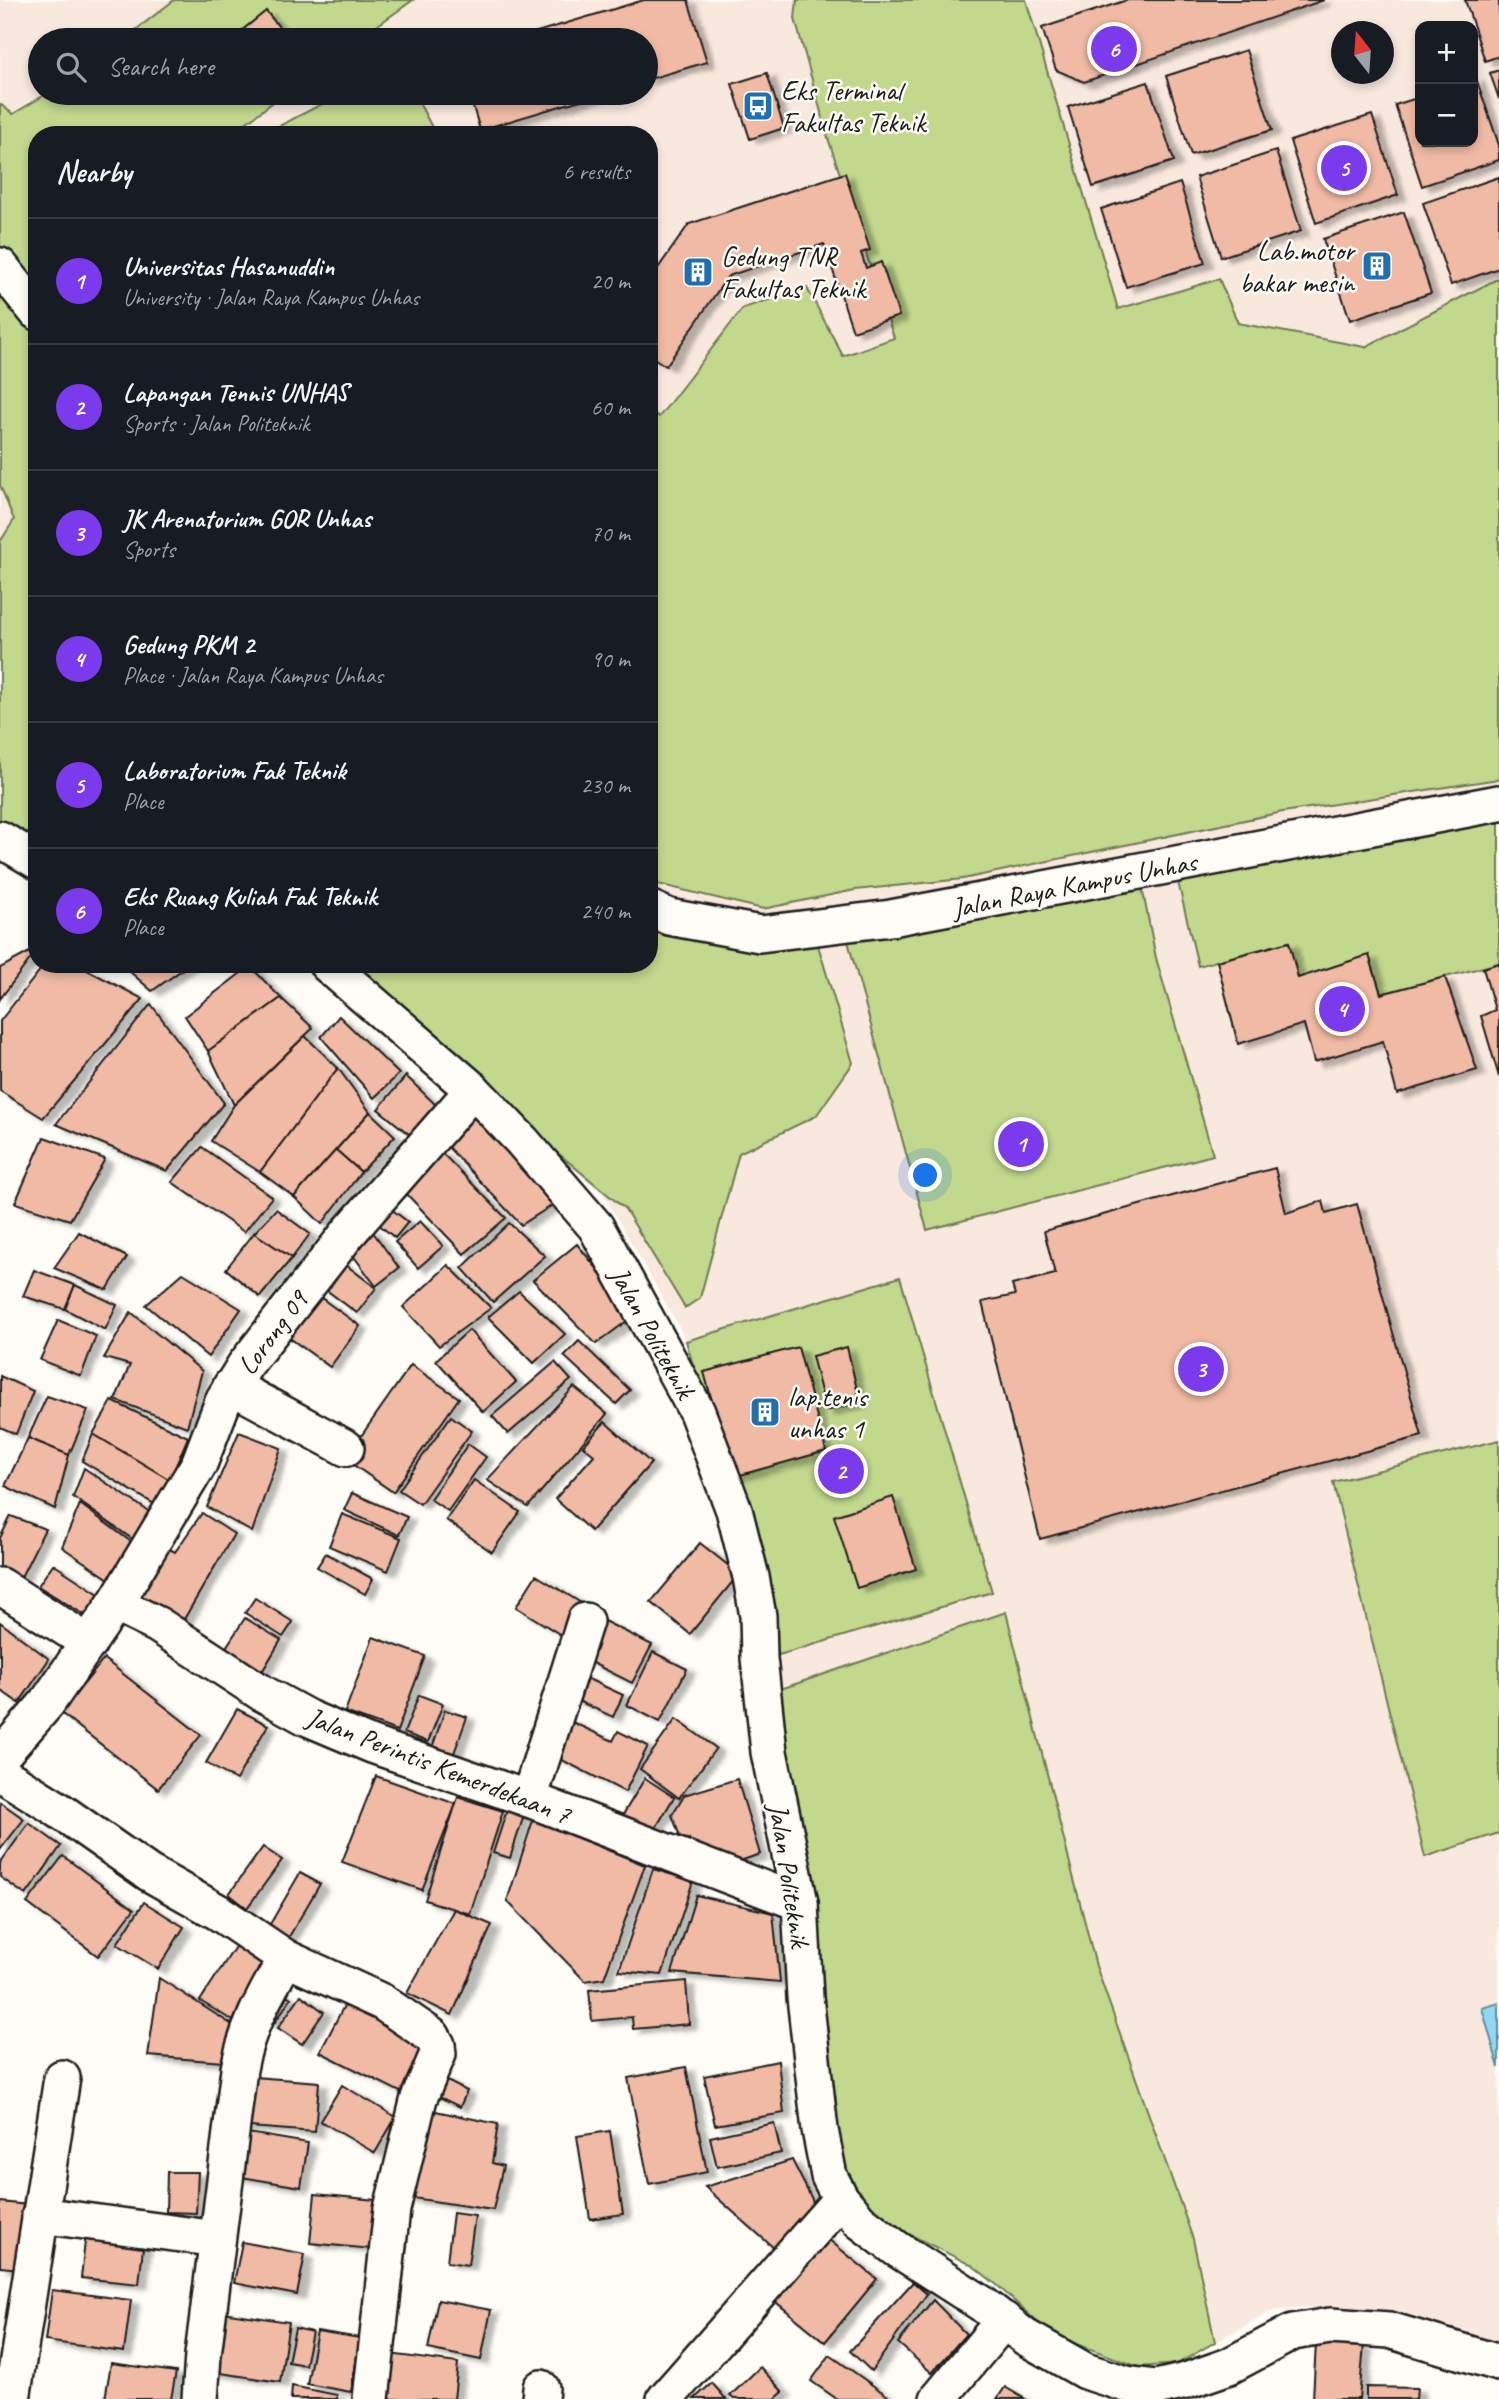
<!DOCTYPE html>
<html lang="en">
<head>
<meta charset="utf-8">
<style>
  :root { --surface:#171b24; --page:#20242c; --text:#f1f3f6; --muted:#9ea1a6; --line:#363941; --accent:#7c3aed }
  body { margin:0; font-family:Caveat,sans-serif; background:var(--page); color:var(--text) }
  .controls { position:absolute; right:21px; top:21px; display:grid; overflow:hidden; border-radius:14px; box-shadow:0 4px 10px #0003 }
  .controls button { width:63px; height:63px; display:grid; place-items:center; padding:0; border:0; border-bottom:2px solid var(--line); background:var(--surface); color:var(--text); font:35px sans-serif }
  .compass { position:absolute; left:1331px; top:21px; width:63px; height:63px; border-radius:50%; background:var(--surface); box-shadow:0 4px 10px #0003; rotate:343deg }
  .you { position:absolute; left:926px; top:1176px; width:24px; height:24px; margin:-18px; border:5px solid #fff; border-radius:50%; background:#1a73e8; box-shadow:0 0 0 10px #1a73e833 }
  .badge { display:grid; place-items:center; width:46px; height:46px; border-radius:50%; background:var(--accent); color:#fff; font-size:23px; font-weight:700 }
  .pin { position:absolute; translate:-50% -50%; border:4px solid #fff; box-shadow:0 2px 7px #0006 }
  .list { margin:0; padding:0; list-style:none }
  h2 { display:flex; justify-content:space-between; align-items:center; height:91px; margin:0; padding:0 28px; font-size:30px }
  h2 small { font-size:23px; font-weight:400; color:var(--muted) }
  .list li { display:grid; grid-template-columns:46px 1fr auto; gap:21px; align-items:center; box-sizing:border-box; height:126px; padding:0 28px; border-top:2px solid var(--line) }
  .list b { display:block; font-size:26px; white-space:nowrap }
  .list p { margin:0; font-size:23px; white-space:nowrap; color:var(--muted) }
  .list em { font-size:23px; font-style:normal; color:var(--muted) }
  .icon { flex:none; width:38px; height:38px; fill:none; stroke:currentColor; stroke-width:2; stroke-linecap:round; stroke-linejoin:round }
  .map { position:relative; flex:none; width:1499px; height:2399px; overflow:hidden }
  .search { position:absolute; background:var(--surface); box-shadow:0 4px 10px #0003; left:28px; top:28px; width:630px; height:77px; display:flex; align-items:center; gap:18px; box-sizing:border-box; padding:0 24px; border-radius:38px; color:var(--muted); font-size:26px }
  .panel { position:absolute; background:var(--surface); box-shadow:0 4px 10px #0003; left:28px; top:126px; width:630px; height:847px; border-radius:28px }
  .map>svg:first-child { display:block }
  .built { fill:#f9e8de; fill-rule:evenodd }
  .green { fill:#c1d88d; stroke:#6e7a54; stroke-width:2 }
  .water { fill:#91d9f3; stroke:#628d9d; stroke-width:2 }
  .building { fill:#f1baa5; stroke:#1c1c1c; stroke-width:2; filter:url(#shadow) }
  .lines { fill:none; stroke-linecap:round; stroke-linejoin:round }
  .minor-casing { stroke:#1c1c1c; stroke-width:40 }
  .minor { stroke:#fdfcf7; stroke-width:35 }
  .labels { text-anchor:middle; stroke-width:5; stroke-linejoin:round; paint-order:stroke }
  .poi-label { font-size:28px; fill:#1c1c1c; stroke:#fdfcf7; text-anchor:start }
  .street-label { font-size:28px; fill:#1c1c1c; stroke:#fdfcf7 }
</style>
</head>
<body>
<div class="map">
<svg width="1499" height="2399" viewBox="0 0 1499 2399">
  <defs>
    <filter id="shadow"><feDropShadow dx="8" dy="4.5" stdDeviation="2" flood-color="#0004"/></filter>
  </defs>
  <rect width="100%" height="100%" fill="#fdfcf7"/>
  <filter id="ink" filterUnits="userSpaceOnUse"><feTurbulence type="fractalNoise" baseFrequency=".0143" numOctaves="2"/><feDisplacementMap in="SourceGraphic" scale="14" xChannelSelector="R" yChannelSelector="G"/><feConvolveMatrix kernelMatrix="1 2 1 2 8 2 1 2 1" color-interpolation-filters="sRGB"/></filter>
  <g filter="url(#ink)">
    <path class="built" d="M0,0h1499v2349l-157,-38 -36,-4 -35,4 -94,53 -38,3 -103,-44 -39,-38 -24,-19 -98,-49 -65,-283 -10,-120 -25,-123 2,-53 -96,-308 -77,-135 -120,-102 165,-129v-829h-612l-37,696zM1420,26h53v116h-53zM1342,32h42v42h-42zM40,40h606v53h-606z"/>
    <g class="green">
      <path d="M174,0h239l-56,40h-234z"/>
      <path d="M797,0h229l92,309 101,-30 19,44 127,24 134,-69v501l-216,33 -320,67 -108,11 -92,19 -114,-27v-472l10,7 84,-109 64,-20 36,68 51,-18 -65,-197 -34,-122z"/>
      <path d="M48,93h237l-55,42h-193v708l-37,-16v-285l14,-22 -14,-35v-381l13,10z"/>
      <path d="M343,93h71l22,42h-174z"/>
      <path d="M1499,817v146l-118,31 -12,-39 -71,23 -10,-36 -90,24 -20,-84 184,-41z"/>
      <path d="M1141,882l15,76 57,197 -286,75 -81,-296z"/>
      <path d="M649,915l166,20 38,128 -37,53 -77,37 -39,145 -15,10 -60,-99 -144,-120 -136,-125h304z"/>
      <path d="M900,1277l92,315 -213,63 -93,-314z"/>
      <path d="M1499,1440v393l-74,24 -92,-375z"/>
      <path d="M1006,1612l90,354 97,273 22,103 -38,22 -38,3 -89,-33 -53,-49 -24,-19 -98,-49 -22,-24 -12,-28 -31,-231 -10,-120 -25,-123z"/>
    </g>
    <path class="water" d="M1499,2003v65l-17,-60z"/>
    <g class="building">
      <path d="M644,0h44l19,62 -61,18v-40h-136z"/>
      <path d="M1127,0h197l-240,82 -28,-12 -14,-42z"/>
      <path d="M1465,0h34v56l-14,5z"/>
      <path d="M266,11l18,22 -9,7h-37l-3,-4z"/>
      <path d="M1246,50l26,80 -81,25 -25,-79z"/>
      <path d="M1499,70v29l-9,-26z"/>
      <path d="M767,73l17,55 -34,11 -18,-55z"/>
      <path d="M1476,78l23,67v15l-77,26 -27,-81 25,-8v45h53v-63z"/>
      <path d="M1148,82l26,79 -81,26 -25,-80z"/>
      <path d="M469,93h135l-124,37z"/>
      <path d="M1372,115l26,80 -82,28 -26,-82z"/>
      <path d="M1276,151l25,80 -80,26 -25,-80z"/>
      <path d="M845,173l25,77 -9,3 5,15 15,-6 18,54 -46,15 -29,-87 -96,32 -62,90 -17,-11v-74l40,-57z"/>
      <path d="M1499,177v91l-48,17 -28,-82z"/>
      <path d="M1180,183l25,80 -79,24 -25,-78z"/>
      <path d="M1404,212l27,81 -81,27 -27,-81z"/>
      <path d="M1289,942l9,36 71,-23 12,39 64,-17 32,93 -80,24 -14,-53 -69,21 -10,-38 -66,20 -21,-83z"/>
      <path d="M37,948v2l-37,49v-31z"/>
      <path d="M1499,963v114l-18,-61 14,-6 -12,-42z"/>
      <path d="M45,964h31l67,35 -100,119 -43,-27v-70z"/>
      <path d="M121,964h69l-38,27z"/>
      <path d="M250,966l31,32 -73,53 -23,-35z"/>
      <path d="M281,998l32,30 -79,77 -26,-54z"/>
      <path d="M151,1004l73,99 -57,68 -111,-47z"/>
      <path d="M339,1016l60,58 -25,24 -53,-61z"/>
      <path d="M305,1036l33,32 -78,104 -49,-31 23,-36z"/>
      <path d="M338,1068l32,44 -76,85 -34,-25z"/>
      <path d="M406,1076l33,32 -24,31 -37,-30z"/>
      <path d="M370,1112l25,24 -34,36 -25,-22z"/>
      <path d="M474,1112l85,89 -38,24 -75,-80z"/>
      <path d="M44,1137l61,22 -35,61 -55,-17z"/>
      <path d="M202,1147l70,50 -28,35 -72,-50z"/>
      <path d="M336,1150l25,22 -39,52 -28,-27z"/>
      <path d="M439,1150l67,68 -42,36 -64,-67z"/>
      <path d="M1275,1168l11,45 37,-12 3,12 31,-9 65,232 -382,103 -58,-237 33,-7 -3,-10 43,-11 -11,-43z"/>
      <path d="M390,1208l18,14 -13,16 -18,-15z"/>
      <path d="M276,1209l34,25 -18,24 -38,-25z"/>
      <path d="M420,1221l23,25 -25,22 -23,-26z"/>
      <path d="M509,1223l36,33 -52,46 -31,-34z"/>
      <path d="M370,1228l29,40 -23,18 -30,-40z"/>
      <path d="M79,1232l48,25 -20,33 -53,-22z"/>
      <path d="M254,1233l38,25 -32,39 -34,-28z"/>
      <path d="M577,1244l58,71 -39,29 -63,-64z"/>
      <path d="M337,1258l39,30 -19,25 -40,-30z"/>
      <path d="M448,1265l43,43 -52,38 -36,-39z"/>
      <path d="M34,1270l41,15 -10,24 -42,-13z"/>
      <path d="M183,1273l58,36 -33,48 -62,-52z"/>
      <path d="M75,1285l42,20 -12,25 -40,-21z"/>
      <path d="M310,1290l50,36 -30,41 -50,-36z"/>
      <path d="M519,1291l46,43 -31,29 -46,-46z"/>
      <path d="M131,1312l71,59 -15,56 -72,-27 15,-35 -26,-7z"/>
      <path d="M58,1320l38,16 -15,40 -41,-16z"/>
      <path d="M469,1330l47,52 -33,30 -47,-52z"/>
      <path d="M579,1341l51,49 -14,14 -52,-48z"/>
      <path d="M798,1347l28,104 -93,26 -29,-105z"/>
      <path d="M847,1347l13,55 -34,9 -14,-55z"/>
      <path d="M555,1362l16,18 -63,54 -16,-18z"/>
      <path d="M411,1365l48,33 -66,94 -48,-33z"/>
      <path d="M0,1376l33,15 -17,43 -16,-7z"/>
      <path d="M574,1387l33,27 -79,93 -41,-27z"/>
      <path d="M47,1396l41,14 -19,45 -41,-17z"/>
      <path d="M112,1401l76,36 -18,43 -77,-46z"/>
      <path d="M451,1416l21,15 -52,73 -21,-14z"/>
      <path d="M605,1422l46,41 -60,68 -36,-32 39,-44 -11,-9z"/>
      <path d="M239,1432l42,16 -29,84 -45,-25z"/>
      <path d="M93,1434l77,46 -14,25 -74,-44z"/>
      <path d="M28,1438l41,17 -14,54 -50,-23z"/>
      <path d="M468,1444l18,13 -38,54 -18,-12z"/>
      <path d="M84,1468l67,45 -16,28 -62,-44z"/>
      <path d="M474,1480l46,32 -28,40 -46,-32z"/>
      <path d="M352,1493l55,24 -8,18 -55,-25z"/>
      <path d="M893,1497l23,72 -59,19 -23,-72z"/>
      <path d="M80,1504l54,40 -22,37 -50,-34z"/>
      <path d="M202,1513l32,21 -57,97 -50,-33 33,-54 15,8z"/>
      <path d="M342,1514l59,24 -13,33 -59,-25z"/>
      <path d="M11,1516l34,13 -31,62 -14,-11v-42z"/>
      <path d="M700,1543l39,31 -49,60 -39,-32z"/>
      <path d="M326,1553l47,26 -8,15 -48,-27z"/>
      <path d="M53,1564l52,34 -12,22 -55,-34z"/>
      <path d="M536,1575l50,31 -20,32 -50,-31z"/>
      <path d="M255,1598l38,24 -10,15 -38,-24z"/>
      <path d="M245,1618l36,22 -21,35 -37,-23z"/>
      <path d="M600,1619l52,26 -20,38 -52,-26z"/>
      <path d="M0,1622l49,37 -30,44 -19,-13z"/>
      <path d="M373,1637l52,19 -28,75 -52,-19z"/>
      <path d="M653,1652l34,17 -27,53 -33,-17z"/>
      <path d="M104,1659l97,76 -43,54 -97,-76z"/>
      <path d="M575,1673l48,22 -10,22 -48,-22z"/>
      <path d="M419,1695l24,9 -15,38 -24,-9z"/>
      <path d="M237,1709l31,16 -32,55 -30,-17z"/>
      <path d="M445,1710l22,7 -14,39 -21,-8z"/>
      <path d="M561,1717l52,24 5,-10 30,15 -23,46 -75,-38z"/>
      <path d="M676,1719l40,29 -37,50 -39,-29z"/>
      <path d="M376,1776l80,28 -34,86 -80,-28z"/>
      <path d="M645,1778l29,19 -26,44 -30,-18z"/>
      <path d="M737,1779l23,75 -40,14 -25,-9 -6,-20 -7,3 -10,-27 12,-20z"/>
      <path d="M458,1797l45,14 -33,103 -45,-14z"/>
      <path d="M510,1801l17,5 -17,52 -17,-5z"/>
      <path d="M0,1802l24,17 -24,31z"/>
      <path d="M533,1820l112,45 -41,113 -19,3 -78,-80z"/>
      <path d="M29,1823l32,23 -35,49 -26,-18v-14z"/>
      <path d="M263,1847l19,13 -35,48 -18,-14z"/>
      <path d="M63,1856l71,53 -36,47 -71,-53z"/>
      <path d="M653,1869l40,12 -31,94 -43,-4z"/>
      <path d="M300,1873l20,11 -37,63 -20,-11z"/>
      <path d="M696,1895l77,18 7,69 -108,-9z"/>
      <path d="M144,1902l40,25 -26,42 -41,-25z"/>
      <path d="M454,1909l38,16 -40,90 -45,-22z"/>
      <path d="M240,1939l34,21 -39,62 -35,-21z"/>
      <path d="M159,1978l75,48 -11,36 -75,-6z"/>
      <path d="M686,1981l3,43 -56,5 -1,-12 -40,4 -3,-31z"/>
      <path d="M277,1989l14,9 -18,27 -15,-10z"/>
      <path d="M301,1995l23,17 -22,32 -24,-16z"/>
      <path d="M348,1998l82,42 -28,53 -82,-41z"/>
      <path d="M778,2061l6,52 -69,12 -11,-49z"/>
      <path d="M686,2067l21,105 -58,12 -21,-106z"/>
      <path d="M241,2076l78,6 -4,50 -78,-6z"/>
      <path d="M439,2077l28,14 -7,16 -29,-14z"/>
      <path d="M342,2085l54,32 -21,36 -55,-32z"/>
      <path d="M421,2108l77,16 -6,39 11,3 -10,44 -87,-13z"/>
      <path d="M774,2123l7,30 -64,14 -7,-30z"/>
      <path d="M236,2131l72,12 -7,44 -72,-12z"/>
      <path d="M610,2131l13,83 -33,5 -13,-83z"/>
      <path d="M792,2160l27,53 -43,37 -71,-63z"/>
      <path d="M167,2172h31l-2,41 -30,-1z"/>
      <path d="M315,2194l61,6 -5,49 -61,-6z"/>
      <path d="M0,2202l28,3 -7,64 -21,-2z"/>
      <path d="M453,2213l22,3 -7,49 -21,-3z"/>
      <path d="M86,2232l58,6 -5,46 -58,-6z"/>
      <path d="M823,2235l54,44 -52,63 -54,-44z"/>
      <path d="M242,2242l63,12 -8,41 -63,-12z"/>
      <path d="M913,2282l14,12 -56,77 -21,-20z"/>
      <path d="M52,2290l79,10 -7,52 -79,-11z"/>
      <path d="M438,2300l53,10 -10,50 -53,-11z"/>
      <path d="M933,2300l33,34 -34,39 -34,-30z"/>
      <path d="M216,2311l73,11 -9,60 -73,-11z"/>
      <path d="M295,2328l17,4 -7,33 -17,-3z"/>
      <path d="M317,2331l43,7 -9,54 -44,-8z"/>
      <path d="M1316,2343l48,2 -5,54h-46z"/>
      <path d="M389,2354l69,9 -4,36h-67z"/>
      <path d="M830,2355l62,44h-55l-26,-18z"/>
      <path d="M111,2363l65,9 -5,27h-66z"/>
      <path d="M760,2367l23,25 -8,7h-41l-4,-3z"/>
      <path d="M712,2383l14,16h-32z"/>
      <path d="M292,2386l45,9v4h-46z"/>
      <path d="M1005,2387l20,12h-28z"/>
      <path d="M1366,2387l51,1 -1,11h-50z"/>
    </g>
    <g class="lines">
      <g class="minor-casing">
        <g id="minor">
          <path d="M0,266l37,46"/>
          <path d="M0,839l37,22"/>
          <path d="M649,908l20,9 91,17 131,-16 608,-115"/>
          <path d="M327,964l146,126 49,51 74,86 101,185 37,98 17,67 7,39 1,42 10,94 31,151 5,94 15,133 9,46 12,23 19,22 37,28 84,54 44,34 60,34 41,13 30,4 30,-7 43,-15 64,-34 37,-6 59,4 110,33"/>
          <path d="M231,1386l115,62"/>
          <path d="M0,1586l89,57"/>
          <path d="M115,1604l43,21 104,68 46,25 64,27 157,54 271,104"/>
          <path d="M0,1757l47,-54 68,-99 84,-140 25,-65 21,-34 104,-133 124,-142"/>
          <path d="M0,1773l56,35 93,65 69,39 68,46 96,44 50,34 5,9 1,9 -19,44 -27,111 -21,190"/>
          <path d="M529,1799l56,-178"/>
          <path d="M40,2215l177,24"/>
          <path d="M12,2399l50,-321"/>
          <path d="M200,2399l3,-44 36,-286c8,-43 26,-73 47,-111"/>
          <path d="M540,2399l1,-11"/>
          <path d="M665,2399l176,-200"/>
          <path d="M938,2399l66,-79"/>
        </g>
      </g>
      <use href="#minor" class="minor"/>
    </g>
  </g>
  <defs>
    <g id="bus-square" transform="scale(1.575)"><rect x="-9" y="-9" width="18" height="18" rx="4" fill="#1f6fb2" stroke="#fdfcf7"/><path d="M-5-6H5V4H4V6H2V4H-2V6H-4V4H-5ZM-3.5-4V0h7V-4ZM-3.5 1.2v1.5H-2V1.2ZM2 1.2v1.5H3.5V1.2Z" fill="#fff"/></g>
    <g id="building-square" transform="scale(1.575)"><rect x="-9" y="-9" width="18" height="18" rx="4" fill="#1f6fb2" stroke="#fdfcf7"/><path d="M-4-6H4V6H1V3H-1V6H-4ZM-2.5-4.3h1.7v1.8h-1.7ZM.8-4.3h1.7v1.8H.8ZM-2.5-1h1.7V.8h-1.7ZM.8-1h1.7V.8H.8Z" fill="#fff"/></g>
  </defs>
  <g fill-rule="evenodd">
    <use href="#bus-square" x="758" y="106"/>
    <use href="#building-square" x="1377" y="266"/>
    <use href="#building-square" x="698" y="272"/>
    <use href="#building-square" x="765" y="1412"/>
  </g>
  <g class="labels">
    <g class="poi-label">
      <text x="781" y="100">Eks Terminal<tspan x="781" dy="32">Fakultas Teknik</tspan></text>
      <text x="1354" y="260" text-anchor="end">Lab.motor<tspan x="1354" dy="32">bakar mesin</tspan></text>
      <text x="721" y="266">Gedung TNR<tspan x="721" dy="32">Fakultas Teknik</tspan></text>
      <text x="788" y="1406">lap.tenis<tspan x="788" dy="32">unhas 1</tspan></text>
    </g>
    <g class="street-label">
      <text transform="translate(1074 884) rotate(-11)" y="10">Jalan Raya Kampus Unhas</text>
      <text transform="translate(272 1332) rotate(-53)" y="10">Lorong 09</text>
      <text transform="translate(653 1332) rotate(61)" y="10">Jalan Politeknik</text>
      <text transform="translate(439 1765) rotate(21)" y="10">Jalan Perintis Kemerdekaan 7</text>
      <text transform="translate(790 1875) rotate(81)" y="10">Jalan Politeknik</text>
    </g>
  </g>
</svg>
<div class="controls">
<button>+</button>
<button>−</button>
</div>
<svg class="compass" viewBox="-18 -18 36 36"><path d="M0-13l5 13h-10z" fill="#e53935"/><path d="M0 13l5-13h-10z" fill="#9ea1a6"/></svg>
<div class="you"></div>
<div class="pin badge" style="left:1021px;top:1144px">1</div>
<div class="pin badge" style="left:841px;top:1471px">2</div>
<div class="pin badge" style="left:1201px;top:1369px">3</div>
<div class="pin badge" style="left:1342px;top:1009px">4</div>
<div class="pin badge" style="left:1344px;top:168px">5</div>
<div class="pin badge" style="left:1114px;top:49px">6</div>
<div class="search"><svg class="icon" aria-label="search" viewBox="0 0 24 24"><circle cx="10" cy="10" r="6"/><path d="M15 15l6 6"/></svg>Search here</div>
<section class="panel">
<h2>Nearby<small>6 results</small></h2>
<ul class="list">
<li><span class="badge">1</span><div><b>Universitas Hasanuddin</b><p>University · Jalan Raya Kampus Unhas</p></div><em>20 m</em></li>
<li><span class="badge">2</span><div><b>Lapangan Tennis UNHAS</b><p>Sports · Jalan Politeknik</p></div><em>60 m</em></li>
<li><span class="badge">3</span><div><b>JK Arenatorium GOR Unhas</b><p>Sports</p></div><em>70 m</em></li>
<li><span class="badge">4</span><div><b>Gedung PKM 2</b><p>Place · Jalan Raya Kampus Unhas</p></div><em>90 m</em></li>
<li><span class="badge">5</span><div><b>Laboratorium Fak Teknik</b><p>Place</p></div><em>230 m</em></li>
<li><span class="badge">6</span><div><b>Eks Ruang Kuliah Fak Teknik</b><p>Place</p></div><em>240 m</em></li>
</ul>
</section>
</div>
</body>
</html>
